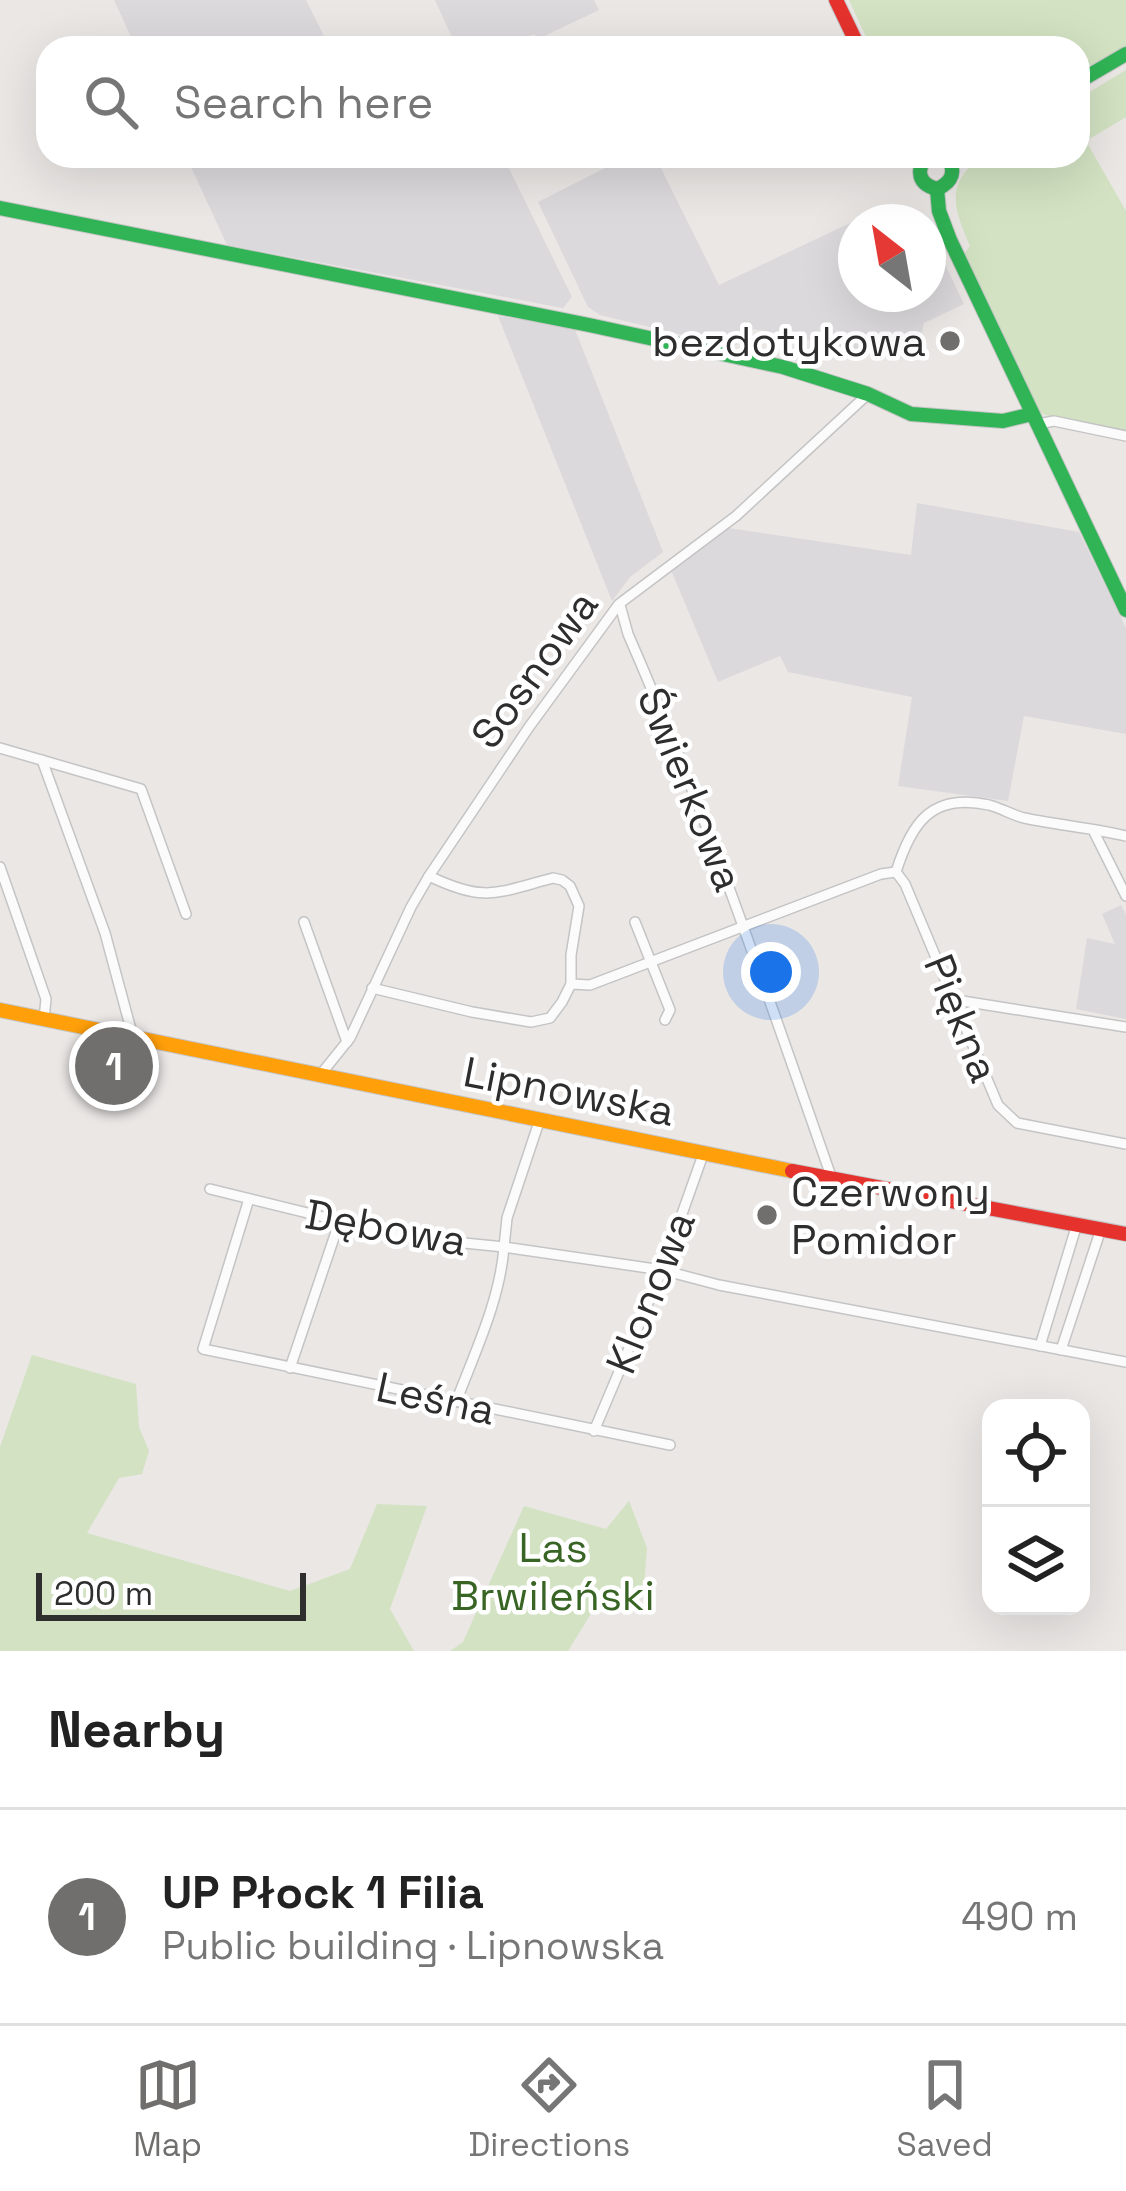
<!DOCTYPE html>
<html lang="en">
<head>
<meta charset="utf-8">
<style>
  :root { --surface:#fff; --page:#f2f2f2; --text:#222; --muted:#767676; --line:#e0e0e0; --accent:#706f6e }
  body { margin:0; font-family:"Space Grotesk",sans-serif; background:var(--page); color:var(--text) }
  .controls { position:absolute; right:36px; bottom:36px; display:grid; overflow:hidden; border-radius:24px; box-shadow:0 12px 48px #0002 }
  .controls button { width:108px; height:108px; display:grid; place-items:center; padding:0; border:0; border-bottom:3px solid var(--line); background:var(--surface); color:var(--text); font:60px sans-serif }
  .compass { position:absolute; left:838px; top:204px; width:108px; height:108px; border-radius:50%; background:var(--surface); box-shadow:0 12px 48px #0002; rotate:329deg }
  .scale { position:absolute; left:36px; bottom:30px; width:270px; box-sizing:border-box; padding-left:12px; border:6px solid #2e2e2e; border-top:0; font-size:33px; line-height:42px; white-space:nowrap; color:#2e2e2e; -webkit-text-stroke:9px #fff; paint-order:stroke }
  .you { position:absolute; left:771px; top:972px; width:42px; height:42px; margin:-30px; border:9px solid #fff; border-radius:50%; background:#1a73e8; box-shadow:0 0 0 18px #1a73e833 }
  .badge { display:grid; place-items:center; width:78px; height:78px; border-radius:50%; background:var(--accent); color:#fff; font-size:39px; font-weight:700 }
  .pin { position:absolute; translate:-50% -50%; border:6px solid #fff; box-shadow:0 3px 12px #0006 }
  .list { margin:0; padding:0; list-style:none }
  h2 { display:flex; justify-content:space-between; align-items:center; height:156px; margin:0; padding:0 48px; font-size:51px }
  h2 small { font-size:39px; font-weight:400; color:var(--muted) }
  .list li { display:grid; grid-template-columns:78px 1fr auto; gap:36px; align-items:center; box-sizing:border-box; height:216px; padding:0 48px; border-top:3px solid var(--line) }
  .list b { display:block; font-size:45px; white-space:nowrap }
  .list p { margin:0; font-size:39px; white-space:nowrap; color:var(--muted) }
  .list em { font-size:39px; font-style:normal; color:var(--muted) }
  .icon { flex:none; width:66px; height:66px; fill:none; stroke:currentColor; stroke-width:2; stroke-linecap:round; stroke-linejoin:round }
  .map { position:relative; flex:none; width:1126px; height:1651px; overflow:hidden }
  .search { position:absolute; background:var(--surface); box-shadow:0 12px 48px #0002; left:36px; right:36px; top:36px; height:132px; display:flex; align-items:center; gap:30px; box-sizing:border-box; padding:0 42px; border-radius:36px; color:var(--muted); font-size:45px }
  .sheet { height:372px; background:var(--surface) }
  nav { display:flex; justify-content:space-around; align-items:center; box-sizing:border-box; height:168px; border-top:3px solid var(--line); background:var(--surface); font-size:33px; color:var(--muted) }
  nav a { display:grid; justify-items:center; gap:6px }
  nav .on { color:var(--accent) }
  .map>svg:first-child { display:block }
  .industrial { fill:#dbd9db }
  .green { fill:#d2e2c2 }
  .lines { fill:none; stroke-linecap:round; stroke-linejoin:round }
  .street-casing { stroke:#c5c4c5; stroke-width:12 }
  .fast-casing { stroke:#c5c4c5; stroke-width:16 }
  .slow-casing { stroke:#c5c4c5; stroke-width:16 }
  .jam-casing { stroke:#c5c4c5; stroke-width:16 }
  .street { stroke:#fcfbfb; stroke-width:9 }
  .fast { stroke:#30b455; stroke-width:14 }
  .slow { stroke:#ff9f0a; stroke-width:14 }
  .jam { stroke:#e5322d; stroke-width:14 }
  .poi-dot { fill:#706f6e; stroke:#fff; stroke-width:4.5 }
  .labels { text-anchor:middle; stroke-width:9; stroke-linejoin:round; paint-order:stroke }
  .poi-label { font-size:42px; fill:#2e2e2e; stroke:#fff; text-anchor:end }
  .street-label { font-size:42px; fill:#2e2e2e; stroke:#fff }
  .park-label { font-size:42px; fill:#386424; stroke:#fff }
</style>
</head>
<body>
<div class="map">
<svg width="1126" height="1651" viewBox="0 0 1126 1651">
  <rect width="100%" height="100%" fill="#eae7e5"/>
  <g class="industrial">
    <path d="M114,0h192l24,48h-194z"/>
    <path d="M435,0h159l5,10 -61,29 -4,-5 -28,14h-49z"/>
    <path d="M186,156h317l69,141 -9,11 -336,-63z"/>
    <path d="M629,156h26l64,129 167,-79 36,10 3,6h-69v72h72v-65l36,75 -40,19 -8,38 -162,-32 -21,18 -133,-32 -12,-8 -50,-105z"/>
    <path d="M498,316l76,11 89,225 -33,25 -18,24z"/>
    <path d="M917,503l162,29 47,96v106l-102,-18 -16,85 -110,-15 14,-89 -124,-25 -8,-16 -62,26 -47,-112 57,-42 183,27z"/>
    <path d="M1121,905l5,10v104l-50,-10 11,-71 28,6 -13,-30z"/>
  </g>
  <g class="green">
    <path d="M849,0h277v47l-48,28v-27h-207z"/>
    <path d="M1126,70v47l-40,24 40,70v221l-81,-17 -7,-4 -74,-157 6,-8c-16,-38 -26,-61 12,-90h96v-57z"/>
    <path d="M32,1355l104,29 3,43 10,24 -7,23 -23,4 -32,55 203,58 60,-22 27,-65 50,2 -37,103 24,42h-414v-204z"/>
    <path d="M629,1501l18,47 -3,39 -49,20 -27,44h-118l13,-9 61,-136 82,23z"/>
  </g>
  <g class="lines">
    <g class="street-casing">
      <g id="street">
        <path d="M1038,424l16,-3 72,15"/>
        <path d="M620,605l8,29c78,178 140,362 204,545"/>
        <path d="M0,748l141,41 45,125"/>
        <path d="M42,760l63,173 28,104"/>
        <path d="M1093,830l33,66"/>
        <path d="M0,867l46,132 -2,20"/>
        <path d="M896,872l9,12 93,221 19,18 109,21"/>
        <path d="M896,872c15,-48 35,-80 93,-67 12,3 23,10 35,13 34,7 68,10 102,18"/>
        <path d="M304,922l43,120"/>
        <path d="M635,922l35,88 -5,10"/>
        <path d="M571,984l19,1 291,-111 15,-2"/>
        <path d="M372,988l100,24 59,10 19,-4 12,-16 9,-18v-29l8,-49 -9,-20 -8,-6 -9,-2c-57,15 -68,25 -124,-2"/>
        <path d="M956,1000l170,27"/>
        <path d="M321,1074l29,-36 61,-131 18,-31 100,-149 90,-123 117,-88 132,-122"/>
        <path d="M210,1189l195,48 99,10 3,-29 33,-99"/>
        <path d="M249,1199l-46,150 467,96"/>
        <path d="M1040,1346l37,-122"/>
        <path d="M1061,1350l40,-121"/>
        <path d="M290,1368l49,-145"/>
        <path d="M456,1402c19,-50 44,-102 48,-155l158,23 57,15 407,77"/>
        <path d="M594,1431l68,-161 42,-118"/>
      </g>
    </g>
    <g class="fast-casing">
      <g id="fast">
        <path d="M1078,82l48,-28"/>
        <path d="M926,156c-10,15 -8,28 11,33"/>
        <path d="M937,189l2,22 11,29 176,370"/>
        <path d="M937,189c16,-7 20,-19 9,-33"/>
        <path d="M0,208l589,117 194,42 85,27 43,20 92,7 29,-7"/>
      </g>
    </g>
    <g class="slow-casing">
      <path id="slow" d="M0,1010l792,161"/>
    </g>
    <g class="jam-casing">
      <g id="jam">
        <path d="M836,0l23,48"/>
        <path d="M792,1171l334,63"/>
      </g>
    </g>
    <use href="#street" class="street"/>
    <use href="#fast" class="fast"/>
    <use href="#slow" class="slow"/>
    <use href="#jam" class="jam"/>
  </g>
  <g class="poi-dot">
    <circle cx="950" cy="341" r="12"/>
    <circle cx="767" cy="1215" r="12"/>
  </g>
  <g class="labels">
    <g class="poi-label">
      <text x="926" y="356">bezdotykowa</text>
      <text x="791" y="1206" text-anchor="start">Czerwony<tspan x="791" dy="48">Pomidor</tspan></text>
    </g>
    <g class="street-label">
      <text transform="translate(534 669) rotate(-54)" y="15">Sosnowa</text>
      <text transform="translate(691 789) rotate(68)" y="15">Świerkowa</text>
      <text transform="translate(962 1018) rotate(68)" y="15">Piękna</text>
      <text transform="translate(569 1091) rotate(11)" y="15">Lipnowska</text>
      <text transform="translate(386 1227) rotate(10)" y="15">Dębowa</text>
      <text transform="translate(650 1292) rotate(-68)" y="15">Klonowa</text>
      <text transform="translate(436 1398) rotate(12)" y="15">Leśna</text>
    </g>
    <g class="park-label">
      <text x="553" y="1562">Las<tspan x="553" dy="48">Brwileński</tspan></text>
    </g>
  </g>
</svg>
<div class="controls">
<button><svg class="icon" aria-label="locate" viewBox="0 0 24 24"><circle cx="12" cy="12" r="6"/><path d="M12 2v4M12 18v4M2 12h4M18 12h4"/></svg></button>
<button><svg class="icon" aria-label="layers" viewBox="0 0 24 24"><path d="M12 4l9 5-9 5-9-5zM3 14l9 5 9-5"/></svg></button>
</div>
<svg class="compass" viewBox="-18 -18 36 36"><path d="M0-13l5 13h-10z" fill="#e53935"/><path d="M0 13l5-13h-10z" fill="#767676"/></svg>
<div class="scale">200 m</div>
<div class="you"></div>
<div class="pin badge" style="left:114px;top:1066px">1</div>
<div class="search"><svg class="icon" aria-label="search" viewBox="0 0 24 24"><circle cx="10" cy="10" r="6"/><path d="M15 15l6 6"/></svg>Search here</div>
</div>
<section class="sheet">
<h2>Nearby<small></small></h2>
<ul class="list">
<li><span class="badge">1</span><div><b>UP Płock 1 Filia</b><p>Public building · Lipnowska</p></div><em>490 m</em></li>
</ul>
</section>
<nav>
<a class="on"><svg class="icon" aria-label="map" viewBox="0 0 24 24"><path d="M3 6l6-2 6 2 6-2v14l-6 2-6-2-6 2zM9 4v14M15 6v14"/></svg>Map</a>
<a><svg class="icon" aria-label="directions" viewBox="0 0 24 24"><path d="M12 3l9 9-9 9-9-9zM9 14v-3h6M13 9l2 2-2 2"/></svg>Directions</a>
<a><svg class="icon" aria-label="saved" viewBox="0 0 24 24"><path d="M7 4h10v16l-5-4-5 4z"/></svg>Saved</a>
</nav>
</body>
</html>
